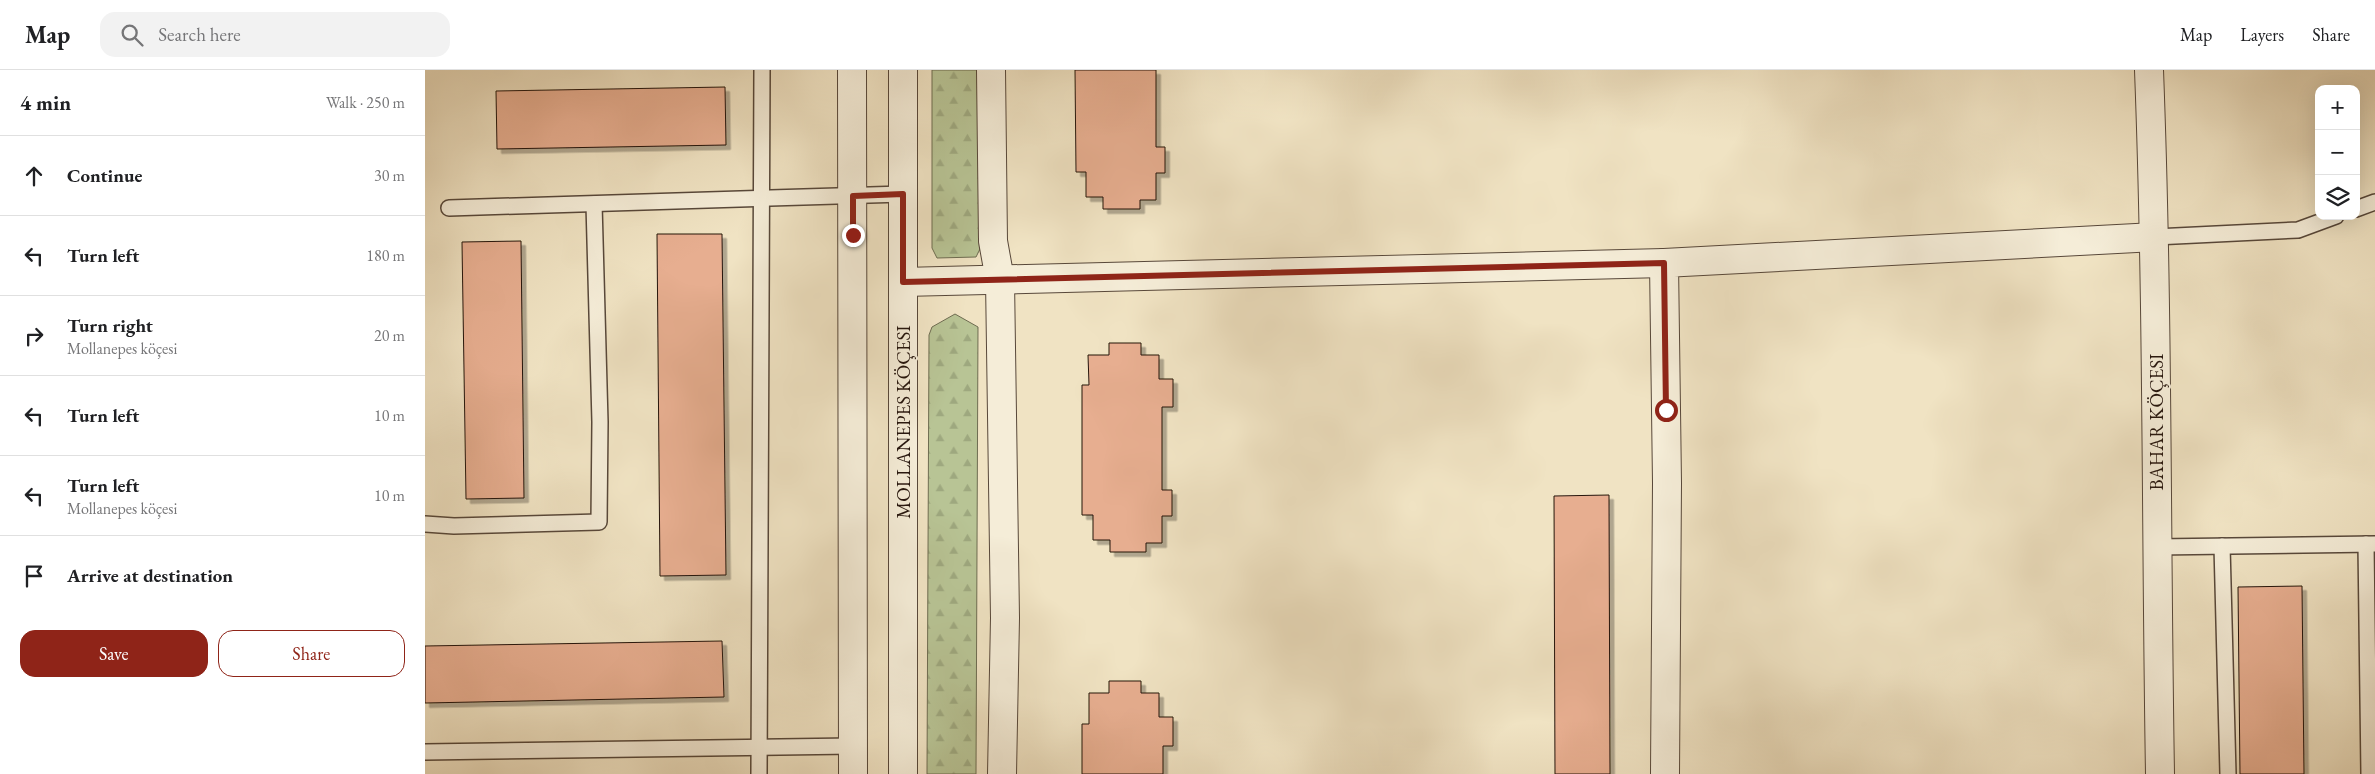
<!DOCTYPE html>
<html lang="en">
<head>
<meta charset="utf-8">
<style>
  :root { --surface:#fff; --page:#f2f2f2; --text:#202124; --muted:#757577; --line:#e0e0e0; --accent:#8f2418 }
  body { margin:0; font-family:"EB Garamond",serif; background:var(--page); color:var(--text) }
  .controls { position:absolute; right:15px; top:15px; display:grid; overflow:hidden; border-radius:10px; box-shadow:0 5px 20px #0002 }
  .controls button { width:45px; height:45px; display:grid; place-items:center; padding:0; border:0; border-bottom:1px solid var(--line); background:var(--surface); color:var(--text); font:25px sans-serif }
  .stop { position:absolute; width:15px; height:15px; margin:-11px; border:4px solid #8f2418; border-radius:50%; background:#fff }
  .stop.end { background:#8f2418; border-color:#fff; box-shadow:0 1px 5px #0008 }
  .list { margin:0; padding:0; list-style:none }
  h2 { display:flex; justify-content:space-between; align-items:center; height:65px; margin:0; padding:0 20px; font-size:21px }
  h2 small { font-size:16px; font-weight:400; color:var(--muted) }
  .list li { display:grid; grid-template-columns:32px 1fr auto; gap:15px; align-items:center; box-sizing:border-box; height:80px; padding:0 20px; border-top:1px solid var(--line) }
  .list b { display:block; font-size:19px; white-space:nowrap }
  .list p { margin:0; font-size:16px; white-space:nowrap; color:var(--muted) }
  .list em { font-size:16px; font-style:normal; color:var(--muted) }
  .actions { display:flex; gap:10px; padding:15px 20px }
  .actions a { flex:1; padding:11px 0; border:1px solid var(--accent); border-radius:15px; text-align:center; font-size:18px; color:var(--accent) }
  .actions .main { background:var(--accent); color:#fff }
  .icon { flex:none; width:28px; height:28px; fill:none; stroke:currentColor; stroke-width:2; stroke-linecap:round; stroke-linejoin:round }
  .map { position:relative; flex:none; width:1950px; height:704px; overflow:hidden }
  header { display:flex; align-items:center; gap:30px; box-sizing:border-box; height:70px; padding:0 25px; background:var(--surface); border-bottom:1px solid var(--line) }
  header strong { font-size:24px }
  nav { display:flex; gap:28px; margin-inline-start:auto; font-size:18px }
  .search { width:350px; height:45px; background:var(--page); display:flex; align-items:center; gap:12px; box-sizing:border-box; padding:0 18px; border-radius:15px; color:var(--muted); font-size:19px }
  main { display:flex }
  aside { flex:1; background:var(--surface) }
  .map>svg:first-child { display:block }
  .forest { fill:url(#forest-firs); stroke:#6e6c51 }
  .building { fill:#e7ae90; stroke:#25150d; filter:url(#shadow) }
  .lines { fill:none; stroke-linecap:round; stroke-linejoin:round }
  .service-casing { stroke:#58483a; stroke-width:18 }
  .minor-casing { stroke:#58483a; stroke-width:30 }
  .tertiary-casing { stroke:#58483a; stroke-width:30 }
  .service { stroke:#f5edd8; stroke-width:15 }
  .minor { stroke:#f5edd8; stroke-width:28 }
  .tertiary { stroke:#f5edd8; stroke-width:28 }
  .route { stroke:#8f2418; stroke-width:6 }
  .labels { text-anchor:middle; stroke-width:4; stroke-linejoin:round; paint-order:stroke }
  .street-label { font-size:19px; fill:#25150d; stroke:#f5edd8 }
</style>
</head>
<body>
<header>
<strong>Map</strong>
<div class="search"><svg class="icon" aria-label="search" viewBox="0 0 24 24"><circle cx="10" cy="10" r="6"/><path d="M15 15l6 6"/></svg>Search here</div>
<nav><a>Map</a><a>Layers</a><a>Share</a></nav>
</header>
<main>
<aside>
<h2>4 min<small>Walk · 250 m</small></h2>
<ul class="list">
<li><svg class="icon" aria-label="ahead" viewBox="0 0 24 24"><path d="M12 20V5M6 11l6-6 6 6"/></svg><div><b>Continue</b></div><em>30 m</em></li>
<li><svg class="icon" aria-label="left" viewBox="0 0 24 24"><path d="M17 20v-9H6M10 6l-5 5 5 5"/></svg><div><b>Turn left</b></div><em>180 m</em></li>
<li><svg class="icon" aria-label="right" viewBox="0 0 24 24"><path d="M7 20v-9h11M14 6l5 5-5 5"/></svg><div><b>Turn right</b><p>Mollanepes köçesi</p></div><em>20 m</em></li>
<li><svg class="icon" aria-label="left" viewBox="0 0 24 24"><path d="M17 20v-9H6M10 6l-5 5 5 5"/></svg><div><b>Turn left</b></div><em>10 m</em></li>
<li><svg class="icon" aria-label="left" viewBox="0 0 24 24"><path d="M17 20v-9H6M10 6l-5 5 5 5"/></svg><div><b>Turn left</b><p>Mollanepes köçesi</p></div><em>10 m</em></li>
<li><svg class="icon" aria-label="arrive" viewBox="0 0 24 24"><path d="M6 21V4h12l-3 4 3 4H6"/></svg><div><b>Arrive at destination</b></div></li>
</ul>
<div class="actions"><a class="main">Save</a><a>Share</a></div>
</aside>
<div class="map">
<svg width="1950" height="704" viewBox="0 0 1950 704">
  <defs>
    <pattern id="forest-firs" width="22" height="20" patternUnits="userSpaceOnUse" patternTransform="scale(1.25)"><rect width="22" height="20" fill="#b8c495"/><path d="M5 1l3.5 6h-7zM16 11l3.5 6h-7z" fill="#9ea87f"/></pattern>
    <filter id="shadow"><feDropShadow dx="4.5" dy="4.5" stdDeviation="0" flood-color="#0004"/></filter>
  </defs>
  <rect width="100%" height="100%" fill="#f0e3c3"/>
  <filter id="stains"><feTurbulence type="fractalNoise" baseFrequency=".004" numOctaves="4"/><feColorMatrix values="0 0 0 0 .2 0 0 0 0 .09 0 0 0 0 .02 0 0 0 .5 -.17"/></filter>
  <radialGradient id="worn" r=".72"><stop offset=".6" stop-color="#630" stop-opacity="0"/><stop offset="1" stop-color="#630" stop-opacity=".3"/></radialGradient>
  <g class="forest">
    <path d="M507,0h46l2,179 -4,8 -39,1 -5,-10z"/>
    <path d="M530,244l23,13 -2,447h-49l2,-439 3,-8z"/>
  </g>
  <g class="building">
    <path d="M650,0h81v77h9v26h-9v27h-16v9h-37v-12h-17v-25h-10z"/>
    <path d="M300,17l1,58 -229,4 -1,-58z"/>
    <path d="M232,164h65l4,341 -66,1z"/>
    <path d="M96,171l3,257 -58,1 -4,-257z"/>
    <path d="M684,273h32v12h18v24h14v28h-11v83h10v26h-10v27h-16v9h-36v-12h-17v-25h-11v-130h7l-1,-30h21z"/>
    <path d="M1184,425l1,279h-55l-1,-278z"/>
    <path d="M1877,516l2,188h-64l-2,-187z"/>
    <path d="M297,571l2,56 -299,6v-57z"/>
    <path d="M684,611h32v12h18v24h14v29h-10v28h-81v-50h7v-31h20z"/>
  </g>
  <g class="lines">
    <g class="service-casing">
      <g id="service">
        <path d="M24,138l454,-14"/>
        <path d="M1931,139l19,-7"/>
        <path d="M1730,167l143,-7 38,-14"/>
        <path d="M0,454l29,2 145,-4 1,-100 -6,-218"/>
        <path d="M1941,474l3,230"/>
        <path d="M1797,476l6,228"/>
        <path d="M1731,477l219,-3"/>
        <path d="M0,682l428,-6"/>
        <path d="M334,704l3,-704"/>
      </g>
    </g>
    <g class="minor-casing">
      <g id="minor">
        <path d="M566,0l2,171 7,39 5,338 -3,156"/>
        <path d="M1724,0c9,235 7,469 11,704"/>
        <path d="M478,212l761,-19"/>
        <path d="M1240,704l2,-291 -3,-220 491,-26"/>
      </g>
    </g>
    <g class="tertiary-casing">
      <g id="tertiary">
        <path d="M427,0l1,704"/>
        <path d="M478,704v-704"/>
      </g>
    </g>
    <use href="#service" class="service"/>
    <use href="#minor" class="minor"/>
    <use href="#tertiary" class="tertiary"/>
  </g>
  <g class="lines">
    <path class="route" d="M428,165v-39l50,-2v88l761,-19 2,147"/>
  </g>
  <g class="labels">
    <g class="street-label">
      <text transform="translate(478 352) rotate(-90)" y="7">MOLLANEPES KÖÇESI</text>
      <text transform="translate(1731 352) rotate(-90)" y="7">BAHAR KÖÇESI</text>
    </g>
  </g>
  <rect width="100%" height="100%" filter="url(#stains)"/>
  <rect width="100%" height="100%" fill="url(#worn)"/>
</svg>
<div class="controls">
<button>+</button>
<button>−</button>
<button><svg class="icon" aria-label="layers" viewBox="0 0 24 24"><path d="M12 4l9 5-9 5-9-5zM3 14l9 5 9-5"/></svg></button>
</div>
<div class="stop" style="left:1241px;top:340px"></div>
<div class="stop end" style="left:428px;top:165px"></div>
</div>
</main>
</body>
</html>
